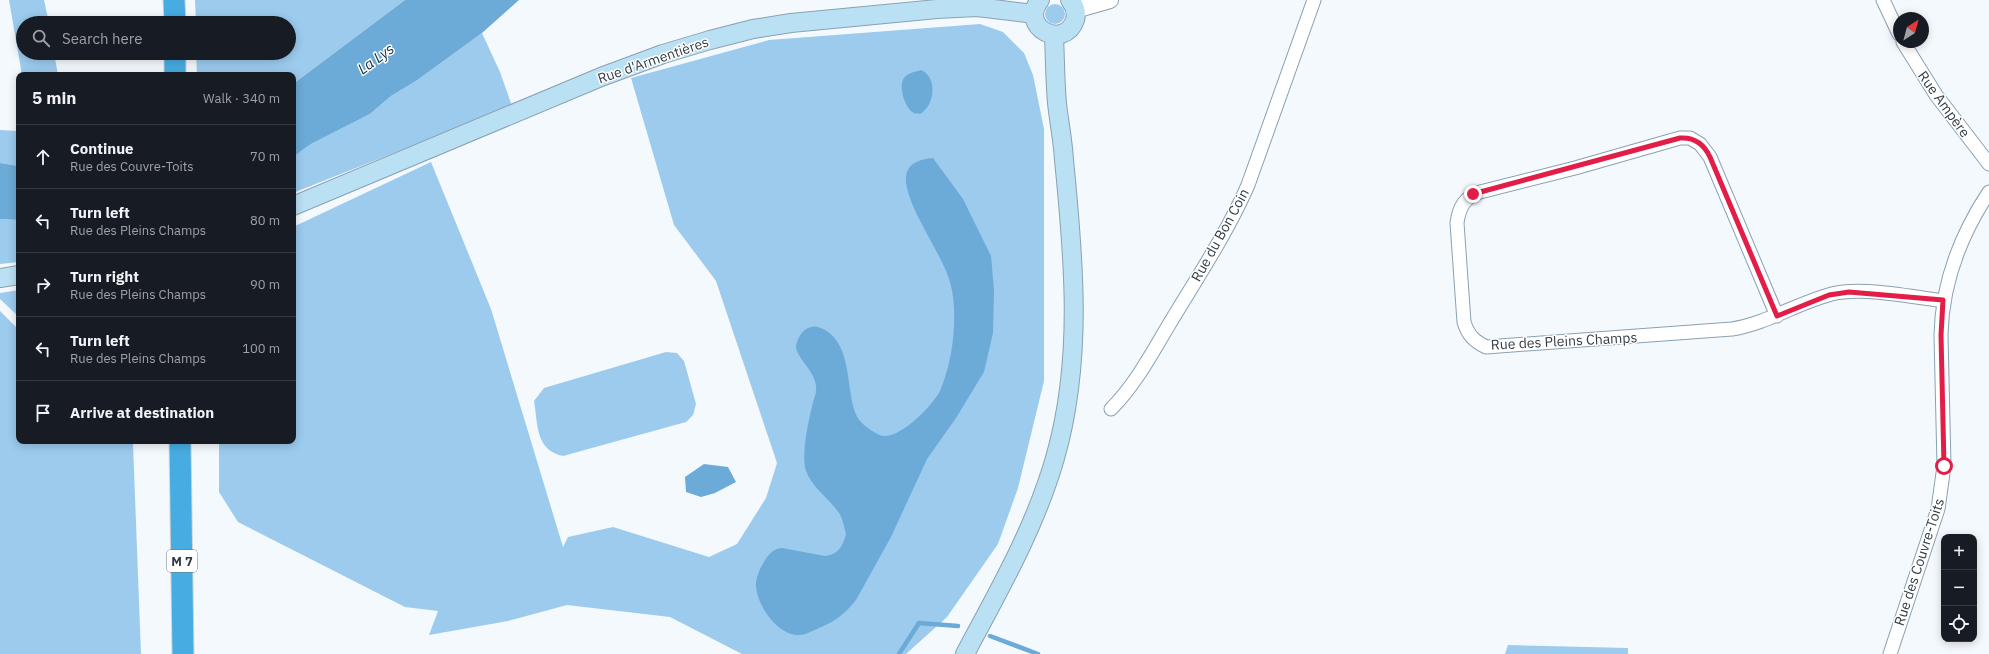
<!DOCTYPE html>
<html lang="en">
<head>
<meta charset="utf-8">
<style>
  :root { --surface:#171b24; --page:#242831; --text:#f1f3f6; --muted:#9ea1a6; --line:#363941 }
  body { margin:0; font-family:"IBM Plex Sans",sans-serif; background:var(--page); color:var(--text) }
  .controls { position:absolute; right:12px; bottom:12px; display:grid; overflow:hidden; border-radius:8px; box-shadow:0 2px 10px #0003 }
  .controls button { width:36px; height:36px; display:grid; place-items:center; padding:0; border:0; border-bottom:1px solid var(--line); background:var(--surface); color:var(--text); font:20px sans-serif }
  .compass { position:absolute; left:1893px; top:12px; width:36px; height:36px; border-radius:50%; background:var(--surface); box-shadow:0 2px 10px #0003; rotate:36deg }
  .stop { position:absolute; width:12px; height:12px; margin:-9px; border:3px solid #e11d48; border-radius:50%; background:#fff }
  .stop.end { background:#e11d48; border-color:#fff; box-shadow:0 1px 4px #0008 }
  .list { margin:0; padding:0; list-style:none }
  h2 { display:flex; justify-content:space-between; align-items:center; height:52px; margin:0; padding:0 16px; font-size:17px }
  h2 small { font-size:13px; font-weight:400; color:var(--muted) }
  .list li { display:grid; grid-template-columns:26px 1fr auto; gap:12px; align-items:center; box-sizing:border-box; height:64px; padding:0 16px; border-top:1px solid var(--line) }
  .list b { display:block; font-size:15px; white-space:nowrap }
  .list p { margin:0; font-size:13px; white-space:nowrap; color:var(--muted) }
  .list em { font-size:13px; font-style:normal; color:var(--muted) }
  .icon { flex:none; width:22px; height:22px; fill:none; stroke:currentColor; stroke-width:2; stroke-linecap:round; stroke-linejoin:round }
  .map { position:relative; flex:none; width:1989px; height:654px; overflow:hidden }
  .search { position:absolute; background:var(--surface); box-shadow:0 2px 10px #0003; left:16px; top:16px; width:280px; height:44px; display:flex; align-items:center; gap:10px; box-sizing:border-box; padding:0 14px; border-radius:22px; color:var(--muted); font-size:15px }
  .panel { position:absolute; background:var(--surface); box-shadow:0 2px 10px #0003; left:16px; top:72px; width:280px; height:372px; border-radius:8px }
  .map>svg:first-child { display:block }
  .green { fill:#9ccbee }
  .water { fill:#6cabd7 }
  .lines { fill:none; stroke-linecap:round; stroke-linejoin:round }
  .stream { stroke:#6cabd7; stroke-width:4.5 }
  .minor-casing { stroke:#89a1b3; stroke-width:15 }
  .tertiary-casing { stroke:#89a1b3; stroke-width:18 }
  .secondary-casing { stroke:#89a1b3; stroke-width:20 }
  .trunk-casing { stroke:#d2d4d6; stroke-width:23 }
  .minor { stroke:#fff; stroke-width:13 }
  .tertiary { stroke:#fff; stroke-width:16 }
  .secondary { stroke:#bae0f4; stroke-width:18 }
  .trunk { stroke:#47ace2; stroke-width:21 }
  .route { stroke:#e11d48; stroke-width:5 }
  .labels { text-anchor:middle; stroke-width:3; stroke-linejoin:round; paint-order:stroke }
  .shield { fill:#fff; stroke:#70767b; stroke-width:1 }
  .shield-label { font-size:13px; font-weight:bold; fill:#323c43 }
  .street-label { font-size:14px; fill:#323c43; stroke:#fff }
  .water-label { font-size:15px; font-style:italic; fill:#122f41; stroke:#fff }
</style>
</head>
<body>
<div class="map">
<svg width="1989" height="654" viewBox="0 0 1989 654">
  <rect width="100%" height="100%" fill="#f4f9fd"/>
  <g class="green">
    <path d="M9,0h35l5,23h-26v30h31l4,22h-36z"/>
    <path d="M195,0h210l-112,84v-9h-96l-1,-22h93v-30h-93z"/>
    <circle cx="1055" cy="14" r="10"/>
    <path d="M980,24l23,8 21,21 9,22 11,54v252l-26,107 -20,56 -51,73 -41,37h-164l-72,-37 -103,-12 -59,16 -79,14 9,-24 -33,-4 -167,-85 -19,-30v-51h74v-214l138,-65 60,147 72,238 5,-10 45,-10 96,30 28,-13 29,-46 11,-35 -61,-182 -42,-56 -43,-147 138,-38z"/>
    <path d="M482,33l18,39 12,34 -219,87v-36l18,-13 59,-30 21,-18 25,-15z"/>
    <path d="M0,130l19,1v35l-19,-3z"/>
    <path d="M0,219l19,1v42l-19,2z"/>
    <path d="M19,290v27l-19,-18v-6z"/>
    <path d="M0,311l19,19v111h111l3,3 8,210h-141z"/>
    <path d="M666,352l11,1 7,8 12,43 -3,11 -7,7 -123,34c-28,-6 -25,-32 -29,-55l10,-13z"/>
    <path d="M1508,645l120,3v6h-123z"/>
  </g>
  <g class="water">
    <path d="M405,0h114l-37,33 -66,48 -25,15 -21,18 -59,30 -18,13v-73z"/>
    <path d="M921,70c17,7 14,36 -1,44 -2,-1 -4,0 -6,-1 -9,-4 -16,-27 -10,-35 4,-5 10,-6 17,-8z"/>
    <path d="M933,158l30,41 28,57 3,34 -1,43 -9,39 -28,46 -29,41 -36,78 -35,63c-11,14 -22,22 -39,29 -5,2 -12,6 -17,6 -23,1 -45,-32 -44,-52 1,-9 5,-16 9,-23 5,-7 8,-11 17,-12l43,8c13,-1 18,-10 21,-22 -2,-7 -3,-15 -7,-21 -10,-15 -26,-24 -33,-42 -5,-14 2,-49 6,-64 1,-7 5,-13 4,-21 -1,-15 -21,-30 -20,-40 2,-12 12,-24 25,-18 37,16 21,75 41,95 4,4 15,12 21,13 18,2 49,-30 57,-45 7,-17 11,-34 13,-52 2,-18 2,-40 -3,-57 -8,-29 -46,-78 -44,-105 1,-14 15,-18 27,-19z"/>
    <path d="M0,163l19,3v54l-19,-1z"/>
    <path d="M704,464l24,3 8,15 -21,11 -14,4 -15,-5 -1,-15z"/>
  </g>
  <g class="lines">
    <g class="stream">
      <path d="M990,636l48,18"/>
      <path d="M899,654l20,-31 39,3"/>
    </g>
    <g class="minor-casing">
      <g id="minor">
        <path d="M1883,0l16,34"/>
        <path d="M1903,42l33,53 53,69"/>
        <path d="M1777,316l-67,-159 -10,-13 -10,-6h-10l-105,30 -95,24c-15,5 -21,15 -23,31l7,99c4,13 10,19 22,25l246,-18c37,-6 68,-28 104,-36 28,-6 78,4 107,8"/>
        <path d="M1111,409c26,-26 43,-60 62,-91 26,-43 55,-87 75,-133l66,-185"/>
        <path d="M1890,654l48,-145 6,-43 -3,-131c1,-53 19,-99 48,-143"/>
      </g>
    </g>
    <g class="tertiary-casing">
      <path id="tertiary" d="M1075,10l35,-10"/>
    </g>
    <g class="secondary-casing">
      <g id="secondary">
        <path d="M1040,0c-22,27 24,51 35,20 2,-7 0,-14 -5,-20"/>
        <path d="M293,206l308,-129 62,-23 47,-14 43,-11 38,-6 146,-14 40,-2 57,7"/>
        <path d="M0,278l19,-3"/>
        <path d="M965,654c34,-64 70,-126 90,-196 28,-97 19,-198 9,-298 -1,-19 -5,-38 -7,-57 -2,-23 -2,-45 -3,-68"/>
      </g>
    </g>
    <g class="trunk-casing">
      <g id="trunk">
        <path d="M174,0l1,23"/>
        <path d="M175,53v22"/>
        <path d="M180,441l3,213"/>
      </g>
    </g>
    <use href="#minor" class="minor"/>
    <use href="#tertiary" class="tertiary"/>
    <use href="#secondary" class="secondary"/>
    <use href="#trunk" class="trunk"/>
  </g>
  <g class="lines">
    <path class="route" d="M1473,194l207,-56c14,-1 24,6 30,19l67,159 52,-21 20,-3 94,8 -2,35 3,131"/>
  </g>
  <g class="labels">
    <rect class="shield" x="167" y="550" width="30" height="22" rx="3"/>
    <g class="shield-label">
      <text x="182" y="566">M 7</text>
    </g>
    <g class="street-label">
      <text transform="translate(653 60) rotate(-19)" y="5">Rue d'Armentières</text>
      <text transform="translate(1944 104) rotate(54)" y="5">Rue Ampère</text>
      <text transform="translate(1220 235) rotate(-61)" y="5">Rue du Bon Coin</text>
      <text transform="translate(1564 341) rotate(-3)" y="5">Rue des Pleins Champs</text>
      <text transform="translate(1919 562) rotate(-72)" y="5">Rue des Couvre-Toits</text>
    </g>
    <g class="water-label">
      <text transform="translate(376 59) rotate(-36)" y="5">La Lys</text>
    </g>
  </g>
</svg>
<div class="controls">
<button>+</button>
<button>−</button>
<button><svg class="icon" aria-label="locate" viewBox="0 0 24 24"><circle cx="12" cy="12" r="6"/><path d="M12 2v4M12 18v4M2 12h4M18 12h4"/></svg></button>
</div>
<svg class="compass" viewBox="-18 -18 36 36"><path d="M0-13l5 13h-10z" fill="#e53935"/><path d="M0 13l5-13h-10z" fill="#9ea1a6"/></svg>
<div class="stop" style="left:1944px;top:466px"></div>
<div class="stop end" style="left:1473px;top:194px"></div>
<div class="search"><svg class="icon" aria-label="search" viewBox="0 0 24 24"><circle cx="10" cy="10" r="6"/><path d="M15 15l6 6"/></svg>Search here</div>
<section class="panel">
<h2>5 min<small>Walk · 340 m</small></h2>
<ul class="list">
<li><svg class="icon" aria-label="ahead" viewBox="0 0 24 24"><path d="M12 20V5M6 11l6-6 6 6"/></svg><div><b>Continue</b><p>Rue des Couvre-Toits</p></div><em>70 m</em></li>
<li><svg class="icon" aria-label="left" viewBox="0 0 24 24"><path d="M17 20v-9H6M10 6l-5 5 5 5"/></svg><div><b>Turn left</b><p>Rue des Pleins Champs</p></div><em>80 m</em></li>
<li><svg class="icon" aria-label="right" viewBox="0 0 24 24"><path d="M7 20v-9h11M14 6l5 5-5 5"/></svg><div><b>Turn right</b><p>Rue des Pleins Champs</p></div><em>90 m</em></li>
<li><svg class="icon" aria-label="left" viewBox="0 0 24 24"><path d="M17 20v-9H6M10 6l-5 5 5 5"/></svg><div><b>Turn left</b><p>Rue des Pleins Champs</p></div><em>100 m</em></li>
<li><svg class="icon" aria-label="arrive" viewBox="0 0 24 24"><path d="M6 21V4h12l-3 4 3 4H6"/></svg><div><b>Arrive at destination</b></div></li>
</ul>
</section>
</div>
</body>
</html>
